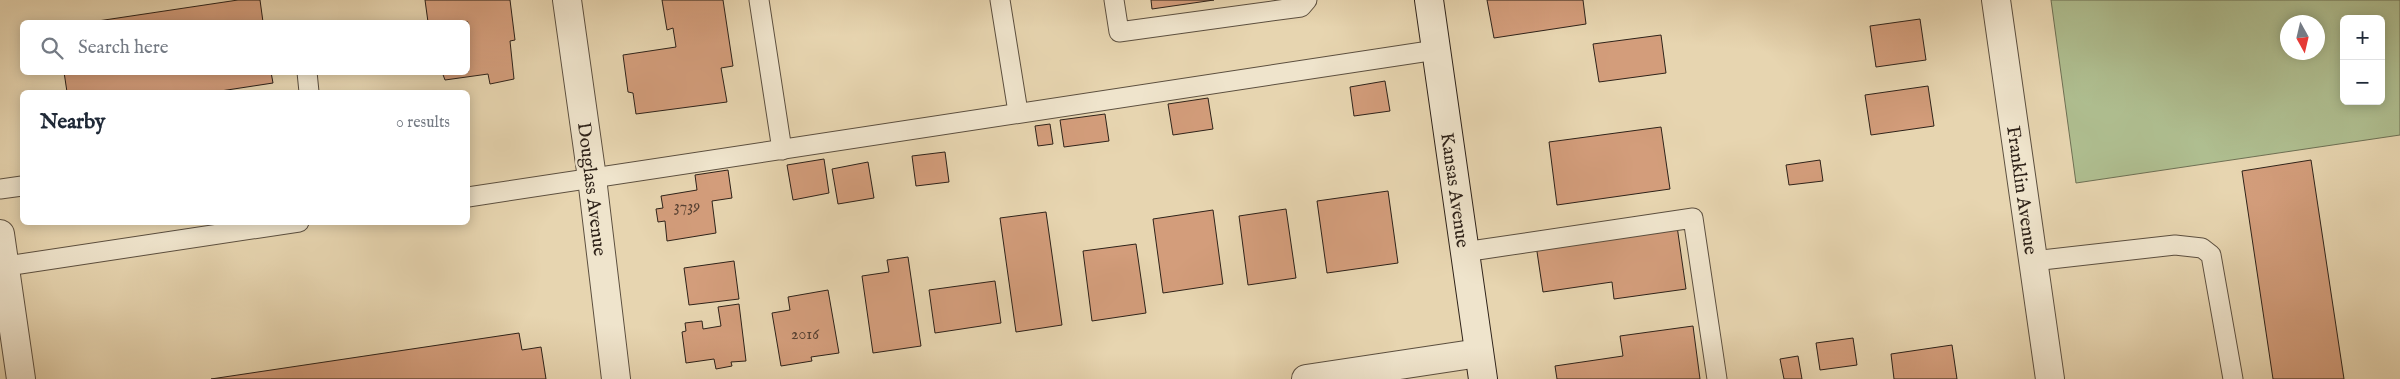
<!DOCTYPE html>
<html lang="en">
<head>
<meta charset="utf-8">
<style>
  :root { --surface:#fff; --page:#f2f2f3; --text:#1f2937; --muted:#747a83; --line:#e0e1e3 }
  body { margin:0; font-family:"IM FELL English",serif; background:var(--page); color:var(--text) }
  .controls { position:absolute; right:15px; top:15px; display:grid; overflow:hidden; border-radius:8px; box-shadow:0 2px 12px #0003 }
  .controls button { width:45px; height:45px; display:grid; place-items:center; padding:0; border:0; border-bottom:1px solid var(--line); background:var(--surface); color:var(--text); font:25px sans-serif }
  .compass { position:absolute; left:2280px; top:15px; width:45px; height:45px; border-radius:50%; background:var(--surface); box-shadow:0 2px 12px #0003; rotate:172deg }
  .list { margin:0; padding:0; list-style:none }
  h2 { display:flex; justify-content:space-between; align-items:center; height:65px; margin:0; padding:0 20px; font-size:21px }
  h2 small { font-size:16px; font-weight:400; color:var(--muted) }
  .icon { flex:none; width:28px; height:28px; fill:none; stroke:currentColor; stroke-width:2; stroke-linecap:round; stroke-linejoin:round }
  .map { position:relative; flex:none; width:2400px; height:379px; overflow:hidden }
  .search { position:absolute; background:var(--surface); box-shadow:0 2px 12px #0003; left:20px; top:20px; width:450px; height:55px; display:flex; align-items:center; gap:12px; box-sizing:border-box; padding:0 18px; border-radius:8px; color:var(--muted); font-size:19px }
  .panel { position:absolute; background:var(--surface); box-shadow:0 2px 12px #0003; left:20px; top:90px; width:450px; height:135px; border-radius:8px }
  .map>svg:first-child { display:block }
  .grass { fill:#afbe90; stroke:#6e7054; fill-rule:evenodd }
  .building { fill:#d39d7b; stroke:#2e2219 }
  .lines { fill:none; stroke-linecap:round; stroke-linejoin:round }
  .lane-casing { stroke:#5c4f3f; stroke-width:21 }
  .street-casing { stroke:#5c4f3f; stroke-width:30 }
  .secondary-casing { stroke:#2e2219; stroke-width:30 }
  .lane { stroke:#efe4cc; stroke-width:19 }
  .street { stroke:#efe4cc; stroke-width:28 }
  .secondary { stroke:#efe4cc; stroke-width:28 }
  .labels { text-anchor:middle; stroke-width:4.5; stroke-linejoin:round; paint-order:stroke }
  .number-label { font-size:16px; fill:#574132 }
  .street-label { font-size:19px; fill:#2e2219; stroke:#efe4cc }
</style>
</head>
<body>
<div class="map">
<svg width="2400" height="379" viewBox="0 0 2400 379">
  <rect width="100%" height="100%" fill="#e7d5b0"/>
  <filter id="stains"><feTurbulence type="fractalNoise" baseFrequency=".004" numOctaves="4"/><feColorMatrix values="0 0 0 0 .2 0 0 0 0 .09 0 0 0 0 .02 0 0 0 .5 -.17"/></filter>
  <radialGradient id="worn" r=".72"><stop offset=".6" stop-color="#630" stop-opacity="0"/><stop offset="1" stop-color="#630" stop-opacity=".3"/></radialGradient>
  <path class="grass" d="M2051,0h349v135l-324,48zM2344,19h37v82h-37zM2288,22h30v30h-30z"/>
  <g class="building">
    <path d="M238,0h22l3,22h-172z"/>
    <path d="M425,0h85l5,40 -5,1 4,38 -24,5 -2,-10 -43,6 -3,-8h26v-50h-40z"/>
    <path d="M662,0h61l10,66 -12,2 6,34 -91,12 -3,-21 -5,-1 -5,-37 53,-8 -3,-19 -6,2z"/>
    <path d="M1151,0h63l-62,9z"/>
    <path d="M1487,0h96l3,24 -92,14z"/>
    <path d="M1920,19l6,41 -50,7 -6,-41z"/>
    <path d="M1661,35l5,38 -67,9 -6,-38z"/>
    <path d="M64,72h207l2,11 -59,9h-147z"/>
    <path d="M1385,81l5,30 -36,5 -4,-29z"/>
    <path d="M1928,86l6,40 -63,9 -6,-40z"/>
    <path d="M1208,98l5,31 -40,6 -5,-31z"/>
    <path d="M1105,114l4,27 -45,6 -4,-27z"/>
    <path d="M1050,124l3,20 -15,2 -3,-20z"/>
    <path d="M1661,127l9,62 -113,16 -8,-63z"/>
    <path d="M945,152l4,30 -33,4 -4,-30z"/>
    <path d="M824,159l5,34 -36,7 -6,-35z"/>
    <path d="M1820,160l3,21 -34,4 -3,-20z"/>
    <path d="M2311,160l33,219h-71l-31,-208z"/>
    <path d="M868,162l6,36 -36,6 -6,-35z"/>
    <path d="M728,170l4,28 -20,3 4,32 -49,8 -2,-20 -7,1 -2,-13 7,-1 -2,-12 36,-6 -2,-15z"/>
    <path d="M1388,191l10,72 -71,10 -10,-72z"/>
    <path d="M1286,209l10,69 -48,7 -9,-69z"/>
    <path d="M1213,210l10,74 -60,9 -10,-74z"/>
    <path d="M1046,212l16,113 -46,7 -16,-114z"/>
    <path d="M1677,226l9,63 -72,10 -2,-17 -69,10 -7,-47z"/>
    <path d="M1136,244l10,69 -54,8 -9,-70z"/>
    <path d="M908,257l13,89 -48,7 -11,-77 27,-4 -2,-12z"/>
    <path d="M734,261l5,38 -50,6 -5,-37z"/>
    <path d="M995,281l6,42 -66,10 -6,-43z"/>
    <path d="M828,290l11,63 -28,4 1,4 -31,5 -9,-53 18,-3 -2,-13z"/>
    <path d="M739,304l7,57 -15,1 1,4 -16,3 -2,-10 -28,4 -4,-31 4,-1 -1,-8 17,-2 1,8 18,-3 -3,-19z"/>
    <path d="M1693,326l7,53h-143l-2,-13 68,-10 -3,-20z"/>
    <path d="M519,333l3,17 19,-3 5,32h-335z"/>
    <path d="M1853,338l4,27 -37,5 -4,-27z"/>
    <path d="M1952,345l5,34h-63l-3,-25z"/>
    <path d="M1798,356l4,23h-18l-4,-20z"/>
  </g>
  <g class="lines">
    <g class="lane-casing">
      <g id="lane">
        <path d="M759,0l23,150"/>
        <path d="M1000,0l18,112"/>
        <path d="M1114,0l5,32 182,-25 6,-7"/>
        <path d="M307,72l2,20"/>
        <path d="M0,189l22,-3"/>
        <path d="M468,197l968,-147"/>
        <path d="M1464,252l229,-34 24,161"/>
        <path d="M2033,261l142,-16 27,3 9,7 22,124"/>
        <path d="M0,267l299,-45"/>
      </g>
    </g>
    <g class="street-casing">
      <g id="street">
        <path d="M567,0l25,178 24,201"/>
        <path d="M1996,0l54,379"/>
        <path d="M0,234l21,145"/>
        <path d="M1306,379l173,-26"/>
      </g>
    </g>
    <g class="secondary-casing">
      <path id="secondary" d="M1429,0l54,379"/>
    </g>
    <use href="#lane" class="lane"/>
    <use href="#street" class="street"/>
    <use href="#secondary" class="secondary"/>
  </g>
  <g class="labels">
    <g class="number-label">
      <text x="687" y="211">3739</text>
      <text x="805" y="339">2016</text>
    </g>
    <g class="street-label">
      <text transform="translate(593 189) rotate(83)" y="7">Douglass Avenue</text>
      <text transform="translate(1456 190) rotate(82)" y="7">Kansas Avenue</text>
      <text transform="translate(2023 190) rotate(82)" y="7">Franklin Avenue</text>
    </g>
  </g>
  <rect width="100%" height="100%" filter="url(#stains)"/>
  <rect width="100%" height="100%" fill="url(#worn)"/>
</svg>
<div class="controls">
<button>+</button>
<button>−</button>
</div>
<svg class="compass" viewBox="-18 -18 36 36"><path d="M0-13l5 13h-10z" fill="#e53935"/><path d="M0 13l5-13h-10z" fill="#747a83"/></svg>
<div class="search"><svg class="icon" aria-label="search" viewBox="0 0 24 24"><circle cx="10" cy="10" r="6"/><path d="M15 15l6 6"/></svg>Search here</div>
<section class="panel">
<h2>Nearby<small>0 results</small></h2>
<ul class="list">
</ul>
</section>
</div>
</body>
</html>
